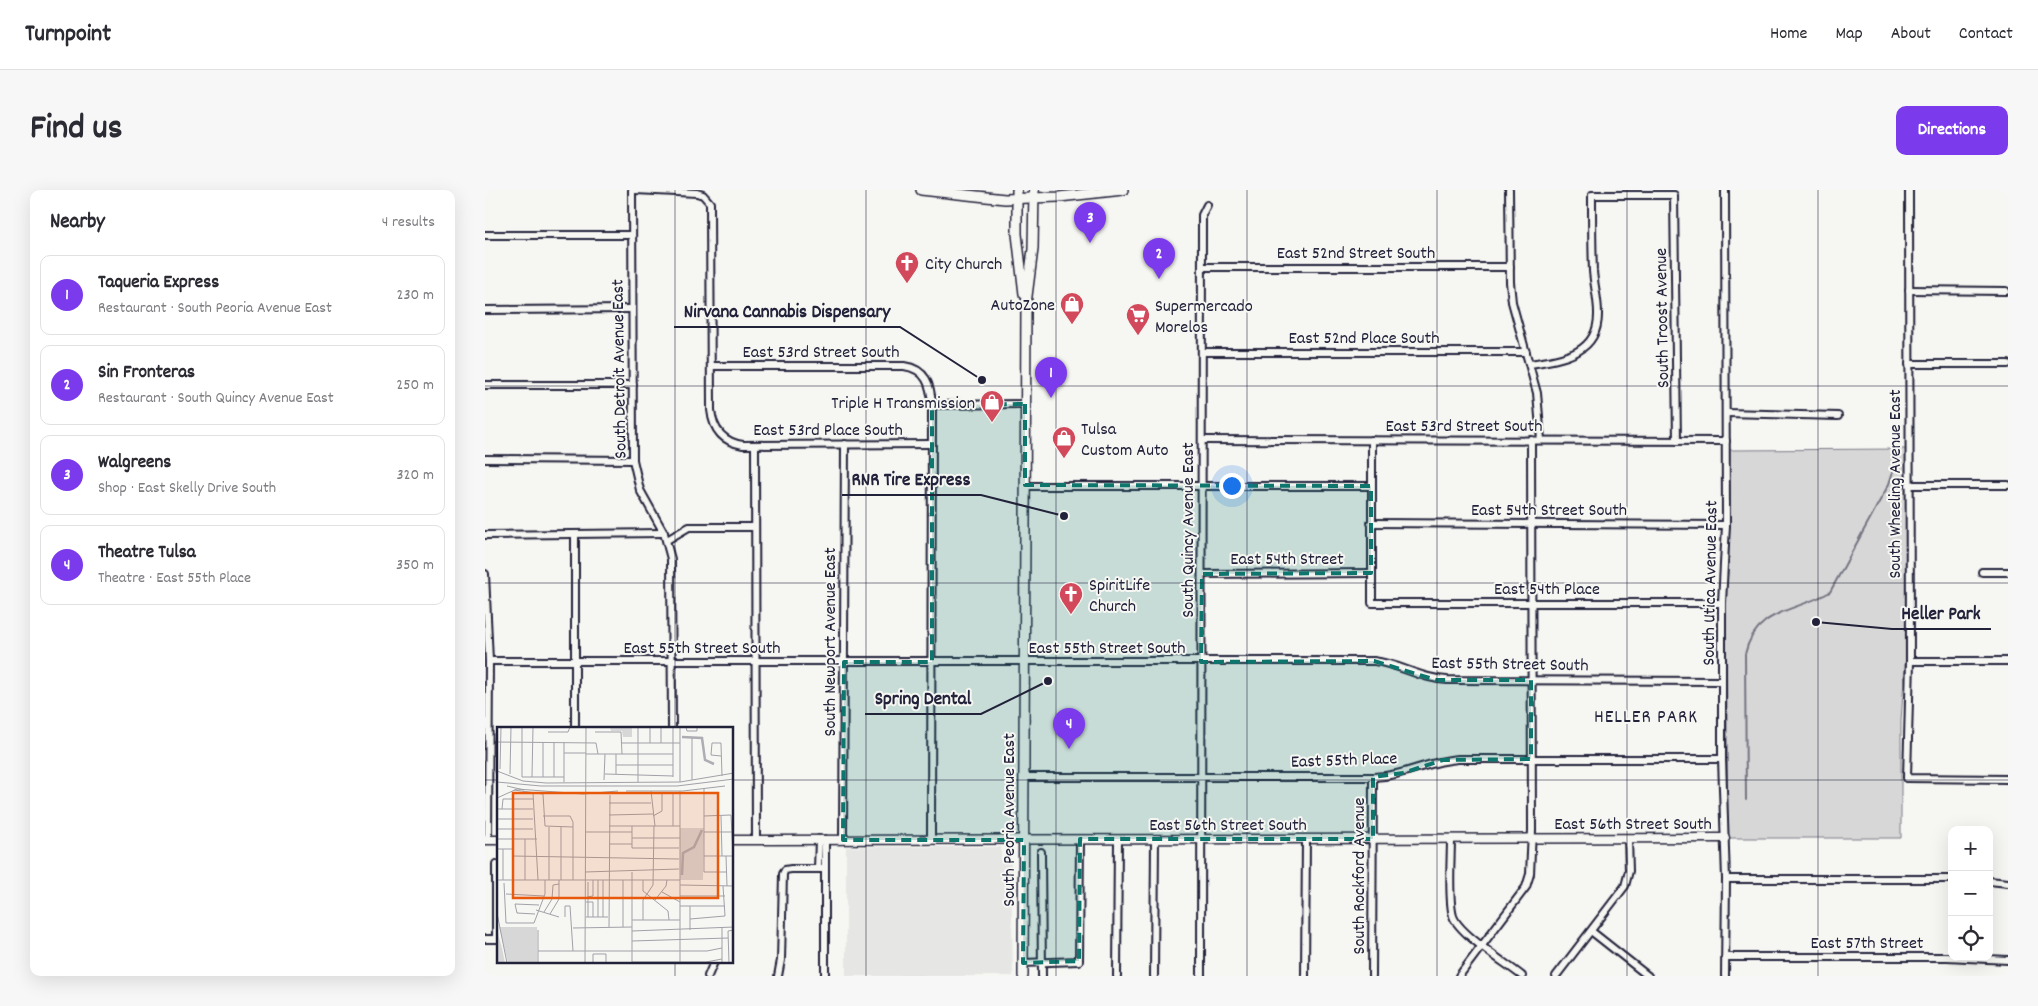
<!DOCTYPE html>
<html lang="en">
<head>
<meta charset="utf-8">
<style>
  :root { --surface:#fff; --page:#f7f7f7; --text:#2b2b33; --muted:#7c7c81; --line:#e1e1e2; --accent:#7c3aed }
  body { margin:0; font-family:Dekko,sans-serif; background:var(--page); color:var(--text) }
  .controls { position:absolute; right:15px; bottom:15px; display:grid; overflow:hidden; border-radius:10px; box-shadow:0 5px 20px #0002 }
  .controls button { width:45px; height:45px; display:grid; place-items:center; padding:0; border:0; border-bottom:1px solid var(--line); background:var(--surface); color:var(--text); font:25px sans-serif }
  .you { position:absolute; left:746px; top:295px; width:18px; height:18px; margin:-12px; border:4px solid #fff; border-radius:50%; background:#1a73e8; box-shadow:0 0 0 8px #1a73e833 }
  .badge { display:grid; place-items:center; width:32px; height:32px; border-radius:50%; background:var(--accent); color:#fff; font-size:16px; font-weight:700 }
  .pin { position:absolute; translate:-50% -41px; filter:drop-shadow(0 1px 2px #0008) }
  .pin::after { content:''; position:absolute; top:26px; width:18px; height:15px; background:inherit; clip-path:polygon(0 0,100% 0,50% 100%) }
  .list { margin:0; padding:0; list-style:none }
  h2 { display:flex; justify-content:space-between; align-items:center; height:65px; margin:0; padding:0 20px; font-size:21px }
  h2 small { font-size:16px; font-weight:400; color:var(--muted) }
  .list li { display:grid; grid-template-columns:32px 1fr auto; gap:15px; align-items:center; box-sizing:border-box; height:80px; margin:0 10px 10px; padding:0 10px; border:1px solid var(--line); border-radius:10px }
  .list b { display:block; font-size:19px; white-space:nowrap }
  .list p { margin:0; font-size:16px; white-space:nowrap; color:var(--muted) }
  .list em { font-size:16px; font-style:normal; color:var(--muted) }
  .icon { flex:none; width:28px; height:28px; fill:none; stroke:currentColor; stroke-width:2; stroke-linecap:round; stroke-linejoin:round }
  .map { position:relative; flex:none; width:1523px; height:786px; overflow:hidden; border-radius:10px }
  header { display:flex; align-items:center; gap:30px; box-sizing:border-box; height:70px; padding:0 25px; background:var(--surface); border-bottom:1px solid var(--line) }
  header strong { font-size:24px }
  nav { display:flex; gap:28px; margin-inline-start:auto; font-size:18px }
  .intro { display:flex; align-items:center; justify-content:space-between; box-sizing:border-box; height:120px; padding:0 30px }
  h1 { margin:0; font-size:35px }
  .button { padding:12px 22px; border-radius:10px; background:var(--accent); color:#fff; font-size:18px; font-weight:700 }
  main { display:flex; gap:30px; padding:0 30px }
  aside { flex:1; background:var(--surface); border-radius:10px; box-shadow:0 5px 20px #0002 }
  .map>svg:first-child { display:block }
  .built { fill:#e6e6e4 }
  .green { fill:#d7d7d7; stroke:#7c7c89 }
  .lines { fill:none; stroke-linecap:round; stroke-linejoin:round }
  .stream { stroke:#757583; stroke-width:2 }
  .minor-casing { stroke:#22223b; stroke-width:10 }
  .tertiary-casing { stroke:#22223b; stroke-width:11 }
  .secondary-casing { stroke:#22223b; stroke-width:12 }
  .minor { stroke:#f6f6f2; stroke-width:6 }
  .tertiary { stroke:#f6f6f2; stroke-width:8 }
  .secondary { stroke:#f6f6f2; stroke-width:9 }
  .marked { fill:#0f766e; fill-opacity:0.2; stroke:#0f766e; stroke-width:4; stroke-dasharray:10 6; stroke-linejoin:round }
  .grid { fill:none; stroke:#22223b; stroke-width:1; stroke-opacity:0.55 }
  .labels { text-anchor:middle; stroke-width:4; stroke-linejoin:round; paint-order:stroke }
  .street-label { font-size:18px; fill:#22223b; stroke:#f6f6f2 }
  .poi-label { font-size:18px; fill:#22223b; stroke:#f6f6f2; text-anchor:start }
  .neighbourhood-label { font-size:19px; letter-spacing:1px; fill:#22223b; stroke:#f6f6f2 }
  .inset-river { fill:none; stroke:#adadb3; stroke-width:2.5 }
  .inset-road { fill:none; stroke:#a1a1a9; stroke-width:1 }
  .view { fill:#e8590c; fill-opacity:0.15; stroke:#e8590c; stroke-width:2.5 }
  .inset-edge { fill:none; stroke:#22223b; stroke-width:2.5 }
  .leader { fill:none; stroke:#22223b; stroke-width:2 }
  .callout-dot { fill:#22223b; stroke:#f6f6f2; stroke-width:2 }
  .callout-label { font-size:19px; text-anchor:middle; font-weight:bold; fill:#22223b; stroke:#f6f6f2; stroke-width:4; stroke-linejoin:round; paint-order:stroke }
</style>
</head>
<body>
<header>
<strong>Turnpoint</strong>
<nav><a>Home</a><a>Map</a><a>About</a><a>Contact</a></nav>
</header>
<div class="intro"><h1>Find us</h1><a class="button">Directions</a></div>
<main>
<aside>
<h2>Nearby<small>4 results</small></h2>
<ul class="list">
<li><span class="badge">1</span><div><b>Taqueria Express</b><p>Restaurant · South Peoria Avenue East</p></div><em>230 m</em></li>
<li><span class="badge">2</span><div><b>Sin Fronteras</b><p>Restaurant · South Quincy Avenue East</p></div><em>250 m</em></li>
<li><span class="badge">3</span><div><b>Walgreens</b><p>Shop · East Skelly Drive South</p></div><em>320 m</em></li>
<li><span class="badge">4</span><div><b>Theatre Tulsa</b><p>Theatre · East 55th Place</p></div><em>350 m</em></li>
</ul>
</aside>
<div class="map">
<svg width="1523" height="786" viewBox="0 0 1523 786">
  <rect width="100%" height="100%" fill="#f6f6f2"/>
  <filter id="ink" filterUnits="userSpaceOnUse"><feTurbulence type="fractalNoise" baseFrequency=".02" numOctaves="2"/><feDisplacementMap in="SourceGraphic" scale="10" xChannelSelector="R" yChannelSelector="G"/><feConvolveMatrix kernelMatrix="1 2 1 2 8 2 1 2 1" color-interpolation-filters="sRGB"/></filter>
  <g filter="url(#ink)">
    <path class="built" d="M361,657h155v15h10l2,114h-167z"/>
    <path class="green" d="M1422,259l-1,204 -5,67v118h-173l-2,-248 3,-26v-114z"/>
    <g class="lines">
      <path class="stream" d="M1261,610l-1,-146c11,-46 51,-42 85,-62l59,-108 5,-16"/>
      <g class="minor-casing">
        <g id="minor">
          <path d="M147,0l1,270 7,30 24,43 7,26 1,169"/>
          <path d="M150,0l62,3 6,2 7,8 1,207c2,20 12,32 32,35l188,-1"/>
          <path d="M1024,0l1,92 2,20 25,91 4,47"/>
          <path d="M1240,0l1,335 -4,78v156l4,120 -1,97"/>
          <path d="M1424,0l1,471 -3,117 101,1"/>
          <path d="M0,45h147"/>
          <path d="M717,77h308"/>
          <path d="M1424,100l97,1"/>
          <path d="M0,120l147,-1"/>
          <path d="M717,162h324"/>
          <path d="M1045,174c32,-5 69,-10 68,-51 0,-14 -4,-28 -5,-42 -1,-25 -1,-51 -1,-76h82l3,246"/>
          <path d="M1424,174h99"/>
          <path d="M226,176h193c22,3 27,19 28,39l-1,435"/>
          <path d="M0,195h148"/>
          <path d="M447,215l93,-1"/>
          <path d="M1241,223l112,3"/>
          <path d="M717,250l524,1"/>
          <path d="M887,250v163h350"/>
          <path d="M270,255l1,395"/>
          <path d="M0,269l148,1"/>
          <path d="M1424,295h99"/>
          <path d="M540,296h346"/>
          <path d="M886,333l355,2"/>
          <path d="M0,345l179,-2"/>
          <path d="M182,350l22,-13h66"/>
          <path d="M1497,382h26"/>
          <path d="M0,384l4,87 -1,179"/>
          <path d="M717,384l169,-1"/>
          <path d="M4,471h885c26,3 47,18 73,19l275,1"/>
          <path d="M1425,471h98"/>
          <path d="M90,538v-194"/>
          <path d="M540,587h348c32,-1 55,-16 85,-18h264"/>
          <path d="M966,649c0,19 -3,60 2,77 6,18 53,47 69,60"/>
          <path d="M358,650l2,-396"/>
          <path d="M556,662l1,124"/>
          <path d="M333,679l1,-30"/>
          <path d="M1241,689h226"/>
          <path d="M1504,691l19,2"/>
          <path d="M1106,741l57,45"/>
          <path d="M0,749h14"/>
          <path d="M11,749v-75"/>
          <path d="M1241,767h221l61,3"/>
          <path d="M538,773l56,-2 1,-122"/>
          <path d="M223,786l6,-14"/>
          <path d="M293,786l3,-16 2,-86 2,-4 6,-1h34"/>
          <path d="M340,786v-137"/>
          <path d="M632,786l1,-137"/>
          <path d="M669,786l1,-137"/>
          <path d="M716,786l1,-761 5,-10"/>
          <path d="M820,786l1,-137"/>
          <path d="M887,786l1,-199"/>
          <path d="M974,786l67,-89 4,-13 2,-44 -1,-390"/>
          <path d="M1071,786l69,-90 4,-15 -1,-32"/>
        </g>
      </g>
      <g class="tertiary-casing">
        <g id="tertiary">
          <path d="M0,650h14"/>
          <path d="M248,650l992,-2"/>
        </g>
      </g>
      <g class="secondary-casing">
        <g id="secondary">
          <path d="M436,0l84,9 54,-2 64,-7"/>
          <path d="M532,0v44l7,60"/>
          <path d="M538,786l3,-672 7,-55 1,-59"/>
        </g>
      </g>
      <use href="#minor" class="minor"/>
      <use href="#tertiary" class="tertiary"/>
      <use href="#secondary" class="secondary"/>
    </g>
  </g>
  <path class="marked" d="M540,214v81l346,1v87l-169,1 -1,88 173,-1 62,19h95v79l-88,1 -40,13 -30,4v62h-293l-1,122 -56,2 1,-123h-181l1,-178h88v-257z"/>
  <path class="grid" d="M190,0v538M381,0v786M571,0v786M762,0v786M952,0v786M1142,0v786M1333,0v786M0,196h1523M0,393h1523M0,590h14M248,590h1275M190,772v14"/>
  <defs>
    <g id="church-pin" transform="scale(1.25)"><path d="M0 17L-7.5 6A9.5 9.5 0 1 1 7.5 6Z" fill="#d1495b" stroke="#f6f6f2"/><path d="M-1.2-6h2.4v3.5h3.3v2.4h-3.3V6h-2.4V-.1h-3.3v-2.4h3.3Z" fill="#fff"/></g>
    <g id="shop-pin" transform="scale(1.25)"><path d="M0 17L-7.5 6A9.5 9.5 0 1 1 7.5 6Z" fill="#d1495b" stroke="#f6f6f2"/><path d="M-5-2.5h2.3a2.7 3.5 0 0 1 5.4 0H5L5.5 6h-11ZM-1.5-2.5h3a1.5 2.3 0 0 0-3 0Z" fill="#fff"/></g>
    <g id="supermarket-pin" transform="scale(1.25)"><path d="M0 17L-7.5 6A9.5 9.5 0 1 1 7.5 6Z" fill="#d1495b" stroke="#f6f6f2"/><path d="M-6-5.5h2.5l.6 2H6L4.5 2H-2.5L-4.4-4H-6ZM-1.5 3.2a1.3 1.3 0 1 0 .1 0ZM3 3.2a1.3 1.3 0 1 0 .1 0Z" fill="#fff"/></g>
  </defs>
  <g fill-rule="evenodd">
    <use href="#church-pin" x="422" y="73"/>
    <use href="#shop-pin" x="587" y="114"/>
    <use href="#supermarket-pin" x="653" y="125"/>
    <use href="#shop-pin" x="507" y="212"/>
    <use href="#shop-pin" x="579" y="248"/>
    <use href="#church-pin" x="586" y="404"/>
  </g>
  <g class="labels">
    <g class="street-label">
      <text x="871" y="68">East 52nd Street South</text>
      <text transform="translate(1176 128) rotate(-91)" y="6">South Troost Avenue</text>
      <text x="879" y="153">East 52nd Place South</text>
      <text x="336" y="167">East 53rd Street South</text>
      <text transform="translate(133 179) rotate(-91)" y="6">South Detroit Avenue East</text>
      <text x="979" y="241">East 53rd Street South</text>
      <text x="343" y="245">East 53rd Place South</text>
      <text transform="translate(1409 294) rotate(-90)" y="6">South Wheeling Avenue East</text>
      <text x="1064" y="325">East 54th Street South</text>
      <text transform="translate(702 340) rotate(-90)" y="6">South Quincy Avenue East</text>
      <text x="802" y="374">East 54th Street</text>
      <text transform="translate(1224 393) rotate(-89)" y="6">South Utica Avenue East</text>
      <text x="1062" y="404">East 54th Place</text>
      <text transform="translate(344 452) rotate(-90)" y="6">South Newport Avenue East</text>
      <text x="217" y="463">East 55th Street South</text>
      <text x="622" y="463">East 55th Street South</text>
      <text transform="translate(1025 473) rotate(1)" y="6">East 55th Street South</text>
      <text transform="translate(859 569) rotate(-2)" y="6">East 55th Place</text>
      <text transform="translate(523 630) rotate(-90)" y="6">South Peoria Avenue East</text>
      <text x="1148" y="639">East 56th Street South</text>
      <text x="743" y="640">East 56th Street South</text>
      <text transform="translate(873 686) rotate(-90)" y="6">South Rockford Avenue</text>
      <text x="1382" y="758">East 57th Street</text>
    </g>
    <g class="poi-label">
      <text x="440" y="79">City Church</text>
      <text x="570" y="120" text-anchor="end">AutoZone</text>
      <text x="670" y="121">Supermercado<tspan x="670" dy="21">Morelos</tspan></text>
      <text x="490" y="218" text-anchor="end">Triple H Transmission</text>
      <text x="596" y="244">Tulsa<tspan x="596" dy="21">Custom Auto</tspan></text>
      <text x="604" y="400">SpiritLife<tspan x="604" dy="21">Church</tspan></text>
    </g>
    <g class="neighbourhood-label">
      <text x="1161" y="532">HELLER PARK</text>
    </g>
  </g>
  <g transform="translate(12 537)">
    <rect width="236" height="236" fill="#f6f6f2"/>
    <path d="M113,0h22v10h-9l-1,-6h-11zM183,101h24l-1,52h-23zM2,200h38v36h-29zM0,203l5,18 3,15 -8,-1z" fill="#d7d7d7"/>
    <path class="inset-river" d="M185,10l20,1 3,22 9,4M185,148l1,-22 11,-6 8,-17"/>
    <path class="inset-road" d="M25,0v50h42M141,0v55M153,0v16M164,0v16M176,0v50M183,0v55M189,0l1,4h10v-4M51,5h20l2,-5M98,5h26l1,22M195,11v42M0,15l99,1 2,11M57,15v35M125,16h58M67,26h22M89,27h87M224,29l-10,-1 1,-12h9v1l1,32M119,38h57M3,42l1,-42M0,44l26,10 23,2 134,-1 54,-9M13,47l1,-47M108,47l68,2M119,47v-20M35,50l1,-50M46,50v-35M107,53l1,-26M0,55l44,4h136l57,-7M67,55v-40M10,59l17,4M207,62v83h23M17,63l29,4 2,32 28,1M129,64h57l42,-5M154,64l4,35M183,64v171M36,66l5,87M0,71l20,-9 66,5 35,-3M112,76h42M0,82h36M5,82l1,-10h30M112,88l44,-1M234,88l2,41M46,89h27l3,6M156,89l9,-5v-18h11v33M207,89l27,-1M224,89l1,40M0,92h36M112,99h71M135,99v22h47M52,100v53M0,102h36M89,105h46M207,105h29M135,111h48M0,112h40M16,112v41M112,117h23M0,122h16M16,129l166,3M207,129h30M229,129l1,30M88,145l94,-3M135,145v91M0,153h183M6,153v-31M28,153v-41M64,153v-53M76,153v-58M146,153v11l25,20 1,9M91,155v35M7,156l2,40h28l11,-29v-14M183,158l54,1M165,165l18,10M9,167l38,2M183,169h45M90,170l6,-1v-16M158,173l11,-14 1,-6M89,175h7v15M183,179h45M193,179v24M39,183l23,7M47,185l8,-13 1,-14 6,-1M0,186l10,50M38,187l-18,-1 -2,-9 24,1M53,187l9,-15v-19M68,190v-11h5l3,45M89,190h22M101,190v-37M106,190v-37M193,192l35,-3 -2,-30M135,193h48M146,193v-20l10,-15 1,-59M112,200l1,-132M126,200v-47M76,201l59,-1M135,204l102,-4M135,214l96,-3M41,224h169l15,-3M135,235h74l16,-3M41,236v-33M88,236l1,-236M96,236v-9h13v9M225,236v-36M232,236l-1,-32 6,-1"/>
    <path class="view" d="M16,66h205v105h-205z"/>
    <rect width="236" height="236" class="inset-edge"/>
  </g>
  <path class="leader" d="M497 190L415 137H189M579 326L496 305H357M1331 432L1407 439H1506M563 491L496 524H380"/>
  <g class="callout-dot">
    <circle cx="497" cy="190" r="5"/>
    <circle cx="579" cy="326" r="5"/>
    <circle cx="1331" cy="432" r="5"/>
    <circle cx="563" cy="491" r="5"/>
  </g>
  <g class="callout-label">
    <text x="302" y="127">Nirvana Cannabis Dispensary</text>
    <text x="426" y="295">RNR Tire Express</text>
    <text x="1456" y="429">Heller Park</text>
    <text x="438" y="514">Spring Dental</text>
  </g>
</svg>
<div class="controls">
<button>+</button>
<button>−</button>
<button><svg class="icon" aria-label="locate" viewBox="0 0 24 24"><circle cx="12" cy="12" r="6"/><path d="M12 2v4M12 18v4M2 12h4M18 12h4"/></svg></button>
</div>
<div class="you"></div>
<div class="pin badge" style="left:566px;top:208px">1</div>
<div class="pin badge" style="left:674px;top:89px">2</div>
<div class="pin badge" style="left:605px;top:53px">3</div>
<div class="pin badge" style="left:584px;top:559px">4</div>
</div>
</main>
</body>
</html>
